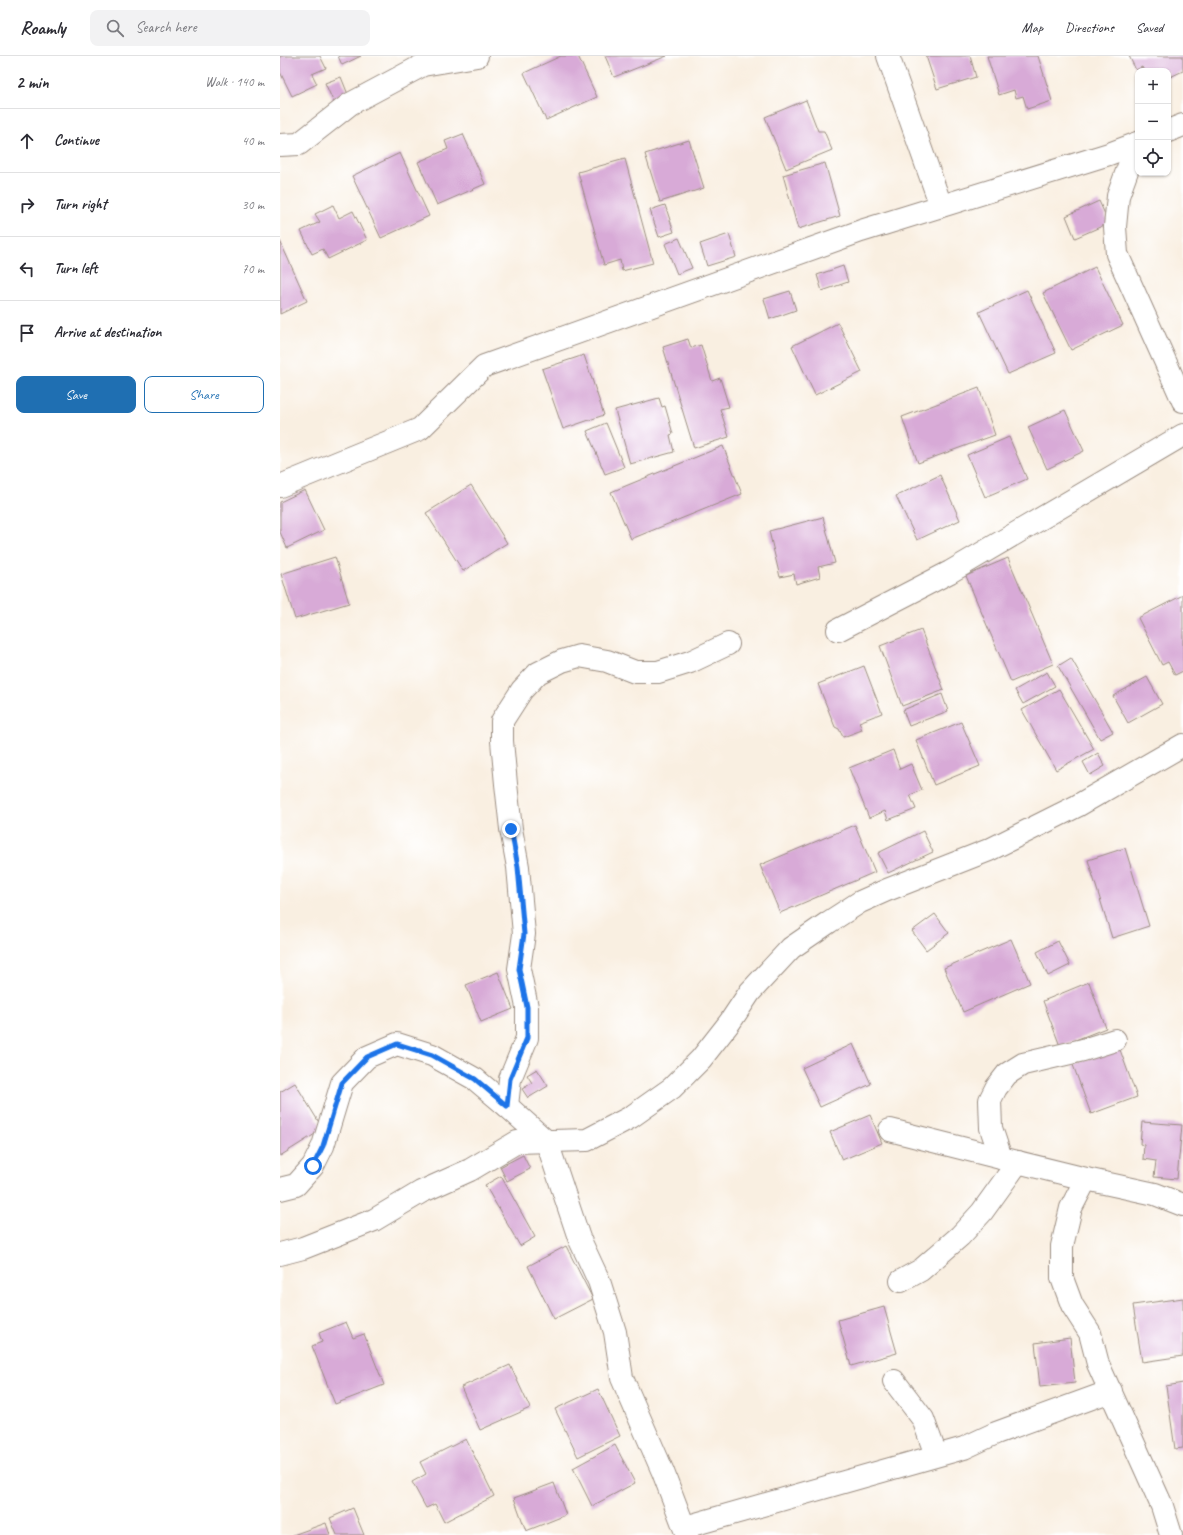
<!DOCTYPE html>
<html lang="en">
<head>
<meta charset="utf-8">
<style>
  :root { --surface:#fff; --page:#f2f2f3; --text:#2b2b33; --muted:#7c7c81; --line:#e1e1e2; --accent:#1f6fb2 }
  body { margin:0; font-family:Caveat,sans-serif; background:var(--page); color:var(--text) }
  .controls { position:absolute; right:12px; top:12px; display:grid; overflow:hidden; border-radius:8px; box-shadow:0 1px 3px #0004 }
  .controls button { width:36px; height:36px; display:grid; place-items:center; padding:0; border:0; border-bottom:1px solid var(--line); background:var(--surface); color:var(--text); font:20px sans-serif }
  .stop { position:absolute; width:12px; height:12px; margin:-9px; border:3px solid #1a73e8; border-radius:50%; background:#fff }
  .stop.end { background:#1a73e8; border-color:#fff; box-shadow:0 1px 4px #0008 }
  .list { margin:0; padding:0; list-style:none }
  h2 { display:flex; justify-content:space-between; align-items:center; height:52px; margin:0; padding:0 16px; font-size:17px }
  h2 small { font-size:13px; font-weight:400; color:var(--muted) }
  .list li { display:grid; grid-template-columns:26px 1fr auto; gap:12px; align-items:center; box-sizing:border-box; height:64px; padding:0 16px; border-top:1px solid var(--line) }
  .list b { display:block; font-size:15px; white-space:nowrap }
  .list em { font-size:13px; font-style:normal; color:var(--muted) }
  .actions { display:flex; gap:8px; padding:12px 16px }
  .actions a { flex:1; padding:9px 0; border:1px solid var(--accent); border-radius:8px; text-align:center; font-size:14px; color:var(--accent) }
  .actions .main { background:var(--accent); color:#fff }
  .icon { flex:none; width:22px; height:22px; fill:none; stroke:currentColor; stroke-width:2; stroke-linecap:round; stroke-linejoin:round }
  .map { position:relative; flex:none; width:903px; height:1479px; overflow:hidden }
  header { display:flex; align-items:center; gap:24px; box-sizing:border-box; height:56px; padding:0 20px; background:var(--surface); border-bottom:1px solid var(--line) }
  header strong { font-size:19px }
  nav { display:flex; gap:22px; margin-inline-start:auto; font-size:14px }
  .search { width:280px; height:36px; background:var(--page); display:flex; align-items:center; gap:10px; box-sizing:border-box; padding:0 14px; border-radius:8px; color:var(--muted); font-size:15px }
  main { display:flex }
  aside { flex:1; background:var(--surface) }
  .map>svg:first-child { display:block }
  .building { fill:#d8aad7 }
  .lines { fill:none; stroke-linecap:round; stroke-linejoin:round }
  .minor-casing { stroke:#9a8c80; stroke-width:24 }
  .minor { stroke:#fff; stroke-width:22 }
  .route { stroke:#1a73e8; stroke-width:5 }
</style>
</head>
<body>
<header>
<strong>Roamly</strong>
<div class="search"><svg class="icon" aria-label="search" viewBox="0 0 24 24"><circle cx="10" cy="10" r="6"/><path d="M15 15l6 6"/></svg>Search here</div>
<nav><a>Map</a><a>Directions</a><a>Saved</a></nav>
</header>
<main>
<aside>
<h2>2 min<small>Walk · 140 m</small></h2>
<ul class="list">
<li><svg class="icon" aria-label="ahead" viewBox="0 0 24 24"><path d="M12 20V5M6 11l6-6 6 6"/></svg><div><b>Continue</b></div><em>40 m</em></li>
<li><svg class="icon" aria-label="right" viewBox="0 0 24 24"><path d="M7 20v-9h11M14 6l5 5-5 5"/></svg><div><b>Turn right</b></div><em>30 m</em></li>
<li><svg class="icon" aria-label="left" viewBox="0 0 24 24"><path d="M17 20v-9H6M10 6l-5 5 5 5"/></svg><div><b>Turn left</b></div><em>70 m</em></li>
<li><svg class="icon" aria-label="arrive" viewBox="0 0 24 24"><path d="M6 21V4h12l-3 4 3 4H6"/></svg><div><b>Arrive at destination</b></div></li>
</ul>
<div class="actions"><a class="main">Save</a><a>Share</a></div>
</aside>
<div class="map">
<svg width="903" height="1479" viewBox="0 0 903 1479">
  <rect width="100%" height="100%" fill="#fff"/>
  <filter id="ink" filterUnits="userSpaceOnUse"><feTurbulence type="fractalNoise" baseFrequency=".025" numOctaves="2"/><feDisplacementMap in="SourceGraphic" scale="8" xChannelSelector="R" yChannelSelector="G"/><feConvolveMatrix kernelMatrix="1 2 1 2 8 2 1 2 1" color-interpolation-filters="sRGB"/></filter>
  <filter id="wash" filterUnits="userSpaceOnUse"><feTurbulence type="fractalNoise" baseFrequency=".012" numOctaves="4" result="noise"/><feDisplacementMap in="SourceGraphic" scale="16" xChannelSelector="R" yChannelSelector="G"/><feGaussianBlur stdDeviation="0.9" result="paint"/><feColorMatrix in="noise" values="0 0 0 0 0 0 0 0 0 0 0 0 0 0 0 0 0 1.4 0 .05"/><feComposite in="paint" operator="in"/></filter>
  <g filter="url(#wash)">
    <rect width="100%" height="100%" fill="#f9efe1"/>
    <g id="blocks">
      <g class="building">
        <path d="M0,0h40l6,12 -14,6 5,10 -25,12 -12,-24z"/>
        <path d="M58,0h23l-19,9z"/>
        <path d="M281,0h17l19,41 -51,23 -22,-47z"/>
        <path d="M325,0h62l-53,21z"/>
        <path d="M646,0h44l6,21 -39,12z"/>
        <path d="M707,0h51l14,45 -25,8 -4,-13 -7,2 -2,-8 -15,5z"/>
        <path d="M849,0h54v15l-15,7v-7h-24l-2,-4 -6,3z"/>
        <path d="M61,21l8,20 -15,6 -9,-20z"/>
        <path d="M526,44l12,31h6l8,19 -46,19 -21,-52z"/>
        <path d="M183,78l22,50 -48,21 -19,-43 30,-13 -3,-8z"/>
        <path d="M409,84l15,48 -44,14 -15,-48z"/>
        <path d="M120,97l29,63 -48,22 -29,-62z"/>
        <path d="M345,103l28,104 -31,8 -2,-11 -16,5 -26,-93z"/>
        <path d="M545,107l15,53 -42,13 -15,-54z"/>
        <path d="M819,145l10,22 -34,15 -9,-22z"/>
        <path d="M53,149l6,13 14,-7 14,29 -39,19 -5,-10 -11,5 -11,-23 19,-9 -5,-8z"/>
        <path d="M385,149l9,27 -15,5 -9,-27z"/>
        <path d="M449,178l7,23 -29,9 -7,-22z"/>
        <path d="M399,182l13,30 -15,6 -12,-30z"/>
        <path d="M0,185l27,60 -27,13z"/>
        <path d="M563,210l5,16 -26,9 -5,-16z"/>
        <path d="M815,211l28,58 -52,25 -28,-57z"/>
        <path d="M747,234l29,63 -48,21 -29,-62z"/>
        <path d="M510,235l6,19 -26,9 -6,-20z"/>
        <path d="M558,267l24,49 -47,23 -23,-49z"/>
        <path d="M408,283l3,9 10,-3 11,36 8,-3 9,29 -9,2 9,28 -35,11 -31,-101z"/>
        <path d="M304,299l20,60 -41,14 -21,-60z"/>
        <path d="M699,332l16,47 -77,28 -16,-46z"/>
        <path d="M379,342l3,9 3,-1 8,28 -3,1 4,17 -44,12 -15,-54z"/>
        <path d="M785,354l19,41 -37,18 -19,-42z"/>
        <path d="M326,367l18,44 -19,7 -18,-43z"/>
        <path d="M729,381l18,42 -42,18 -18,-42z"/>
        <path d="M443,390l19,48 -111,45 -20,-47z"/>
        <path d="M660,419l20,45 -43,20 -21,-44z"/>
        <path d="M191,429l36,58 -44,28 -37,-58z"/>
        <path d="M25,434l19,40 -37,18 -7,-16v-30z"/>
        <path d="M543,461l12,46 -17,4 2,10 -24,7 -2,-10 -14,3 -11,-46z"/>
        <path d="M55,501l14,46 -54,16 -14,-45z"/>
        <path d="M728,502l45,106 -42,18 -45,-106z"/>
        <path d="M903,539v76l-8,4 -7,-13 -6,3 -24,-47z"/>
        <path d="M641,574l23,60 -42,16 -22,-60z"/>
        <path d="M791,602l42,74 -13,7 -42,-73z"/>
        <path d="M584,610l18,47 -23,9 3,8 -19,7 -4,-8 -4,-2 -17,-43z"/>
        <path d="M767,616l8,14 -32,18 -8,-14z"/>
        <path d="M867,621l15,27 -34,19 -15,-27z"/>
        <path d="M779,633l35,60 -38,21 -34,-60z"/>
        <path d="M662,638l6,17 -39,15 -6,-16z"/>
        <path d="M681,666l19,44 -46,19 -18,-45z"/>
        <path d="M613,694l7,19 11,-5 11,26 -12,5 6,14 -28,11 -3,-9 -16,7 -20,-50z"/>
        <path d="M818,697l7,13 -15,9 -7,-13z"/>
        <path d="M575,769l20,47 -95,41 -20,-48z"/>
        <path d="M643,775l10,21 -45,21 -10,-20z"/>
        <path d="M845,792l24,78 -37,12 -24,-78z"/>
        <path d="M655,858l14,19 -23,17 -14,-19z"/>
        <path d="M731,883l19,44 -67,29 -19,-44z"/>
        <path d="M778,885l12,24 -22,11 -11,-24z"/>
        <path d="M218,916l15,37 -32,13 -15,-37z"/>
        <path d="M809,926l17,46 -46,18 -17,-45z"/>
        <path d="M573,988l18,40 -51,23 -18,-39z"/>
        <path d="M839,991l18,50 -46,17 -18,-49z"/>
        <path d="M257,1013l11,17 -20,12 -6,-9 10,-6 -5,-8z"/>
        <path d="M15,1027l28,46 -43,27v-64z"/>
        <path d="M590,1059l12,28 -40,17 -12,-28z"/>
        <path d="M862,1066l40,3 -5,54 -23,-2 2,-16 -13,-2 1,-14 -4,-1z"/>
        <path d="M243,1099l7,14 -23,12 -7,-14z"/>
        <path d="M221,1120l34,61 -15,9 -35,-61z"/>
        <path d="M286,1190l27,53 -39,20 -26,-53z"/>
        <path d="M903,1242v58l-41,6 -9,-57z"/>
        <path d="M604,1251l13,46 -46,13 -13,-46z"/>
        <path d="M66,1266l7,16 11,-4 20,51 -49,19 -23,-58 10,-4 -3,-9z"/>
        <path d="M790,1282l5,45 -35,4 -5,-44z"/>
        <path d="M230,1309l20,43 -50,22 -19,-43z"/>
        <path d="M903,1327v65l-8,1 -9,-63z"/>
        <path d="M318,1333l22,47 -42,21 -23,-48z"/>
        <path d="M186,1383l28,57 -50,26 -9,-18 -9,4 -14,-26 14,-8 -6,-12z"/>
        <path d="M335,1389l20,38 -43,23 -19,-38z"/>
        <path d="M274,1427l12,32 -40,16 -12,-33z"/>
        <path d="M73,1452l11,27h-27l-7,-17z"/>
        <path d="M46,1467l4,12h-37z"/>
      </g>
    </g>
  </g>
  <g filter="url(#ink)">
    <use href="#blocks" fill-opacity="0" stroke="#9a8c80" stroke-width="1"/>
    <g class="lines">
      <g class="minor-casing">
        <g id="minor">
          <path d="M608,0l53,150"/>
          <path d="M888,75l15,-6"/>
          <path d="M857,87l-19,53 -3,31 2,27 66,147"/>
          <path d="M0,89l19,-1 51,-40 73,-39 54,-9"/>
          <path d="M0,430l140,-57 64,-63 377,-135 248,-77 29,-11"/>
          <path d="M558,574l112,-58 233,-137"/>
          <path d="M835,984l-32,10 -60,14 -16,10 -11,14 -6,12 1,28 10,30 85,21 69,15 28,11"/>
          <path d="M227,1050l3,-27 17,-41v-31l-8,-38 5,-35 -6,-67 -7,-38 -5,-45 -4,-43v-20l20,-31 16,-17 24,-12 17,-5 28,5 28,11h23l32,-10 38,-18"/>
          <path d="M610,1074l111,28"/>
          <path d="M806,1123l-15,29 -9,38v32l10,27 18,28 8,31 64,142 9,29"/>
          <path d="M0,1133l16,-4 17,-19 10,-20 19,-63 25,-26 30,-13 35,11 43,24 32,27 40,36 32,96 20,43 16,51 7,46 41,94 24,63"/>
          <path d="M0,1198l23,-6 71,-28 47,-28 49,-22 47,-28 70,-2 44,-23 41,-29 29,-29 29,-37 20,-30 41,-44 38,-26 31,-20 27,-12 102,-40 88,-44 106,-61"/>
          <path d="M621,1225l20,-11 39,-34 22,-24 36,-50"/>
          <path d="M614,1325l29,38 13,36"/>
          <path d="M405,1471l279,-79 32,-15 115,-42"/>
        </g>
      </g>
      <use href="#minor" class="minor"/>
    </g>
  </g>
  <g class="lines" filter="url(#ink)">
    <path class="route" d="M33,1110l10,-20 19,-63 25,-26 30,-13 35,11 43,24 32,27 3,-27 17,-41v-31l-8,-38 5,-35 -6,-67 -7,-38"/>
  </g>
</svg>
<div class="controls">
<button>+</button>
<button>−</button>
<button><svg class="icon" aria-label="locate" viewBox="0 0 24 24"><circle cx="12" cy="12" r="6"/><path d="M12 2v4M12 18v4M2 12h4M18 12h4"/></svg></button>
</div>
<div class="stop" style="left:33px;top:1110px"></div>
<div class="stop end" style="left:231px;top:773px"></div>
</div>
</main>
</body>
</html>
